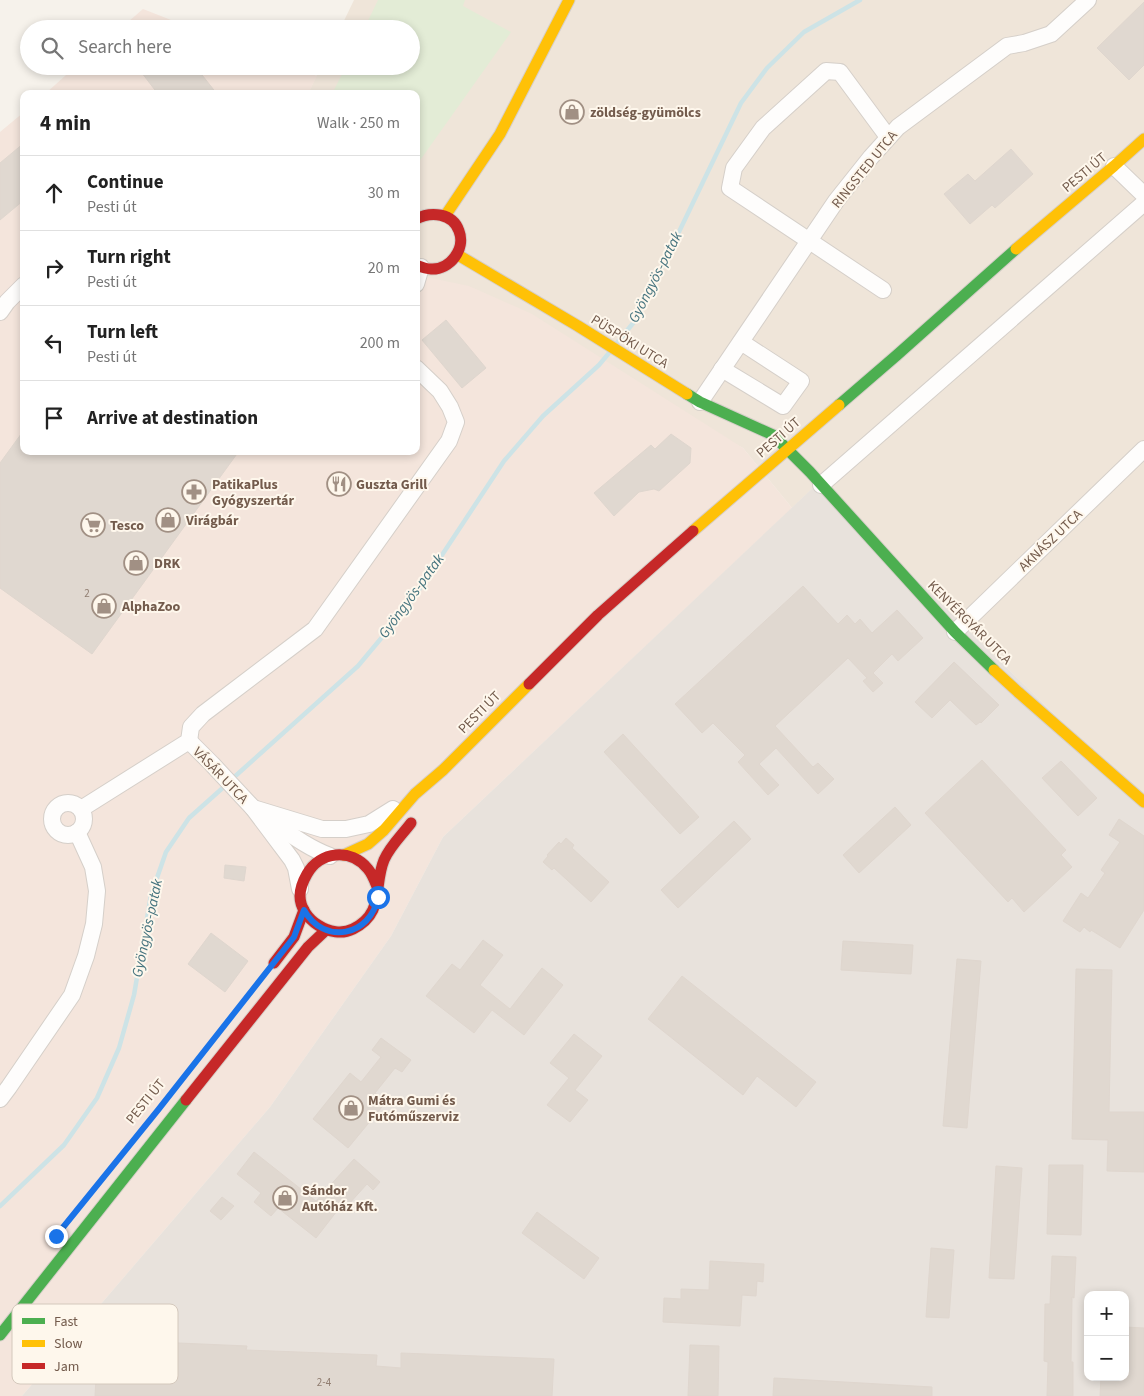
<!DOCTYPE html>
<html lang="en">
<head>
<meta charset="utf-8">
<style>
  :root { --surface:#fff; --page:#f6f6f6; --text:#222; --muted:#767676; --line:#e0e0e0 }
  body { margin:0; font-family:"Source Sans 3",sans-serif; background:var(--page); color:var(--text) }
  .controls { position:absolute; right:15px; bottom:15px; display:grid; overflow:hidden; border-radius:10px; box-shadow:0 2px 8px #0003 }
  .controls button { width:45px; height:45px; display:grid; place-items:center; padding:0; border:0; border-bottom:1px solid var(--line); background:var(--surface); color:var(--text); font:25px sans-serif }
  .stop { position:absolute; width:15px; height:15px; margin:-11px; border:4px solid #1a73e8; border-radius:50%; background:#fff }
  .stop.end { background:#1a73e8; border-color:#fff; box-shadow:0 1px 5px #0008 }
  .list { margin:0; padding:0; list-style:none }
  h2 { display:flex; justify-content:space-between; align-items:center; height:65px; margin:0; padding:0 20px; font-size:21px }
  h2 small { font-size:16px; font-weight:400; color:var(--muted) }
  .list li { display:grid; grid-template-columns:32px 1fr auto; gap:15px; align-items:center; box-sizing:border-box; height:75px; padding:0 20px; border-top:1px solid var(--line) }
  .list b { display:block; font-size:19px; white-space:nowrap }
  .list p { margin:0; font-size:16px; white-space:nowrap; color:var(--muted) }
  .list em { font-size:16px; font-style:normal; color:var(--muted) }
  .icon { flex:none; width:28px; height:28px; fill:none; stroke:currentColor; stroke-width:2; stroke-linecap:round; stroke-linejoin:round }
  .map { position:relative; flex:none; width:1144px; height:1396px; overflow:hidden }
  .search { position:absolute; background:var(--surface); box-shadow:0 2px 8px #0003; left:20px; top:20px; width:400px; height:55px; display:flex; align-items:center; gap:12px; box-sizing:border-box; padding:0 18px; border-radius:28px; color:var(--muted); font-size:19px }
  .panel { position:absolute; background:var(--surface); box-shadow:0 2px 8px #0003; left:20px; top:90px; width:400px; height:365px; border-radius:10px }
  .map>svg:first-child { display:block }
  .residential { fill:#efe5d9 }
  .commercial { fill:#f4e5dc }
  .industrial { fill:#e8e2dc; fill-rule:evenodd }
  .green { fill:#e3ecd6 }
  .lines { fill:none; stroke-linecap:round; stroke-linejoin:round }
  .stream { stroke:#cde3e6; stroke-width:4.5 }
  .building { fill:#e0d8d0; stroke:#dfd6ce }
  .street-casing { stroke:#d5cfc9; stroke-width:18 }
  .fast-casing { stroke:#d6cfc9; stroke-width:13 }
  .slow-casing { stroke:#d6cfc9; stroke-width:13 }
  .jam-casing { stroke:#d6cfc9; stroke-width:13 }
  .street { stroke:#fefdfc; stroke-width:16 }
  .fast { stroke:#4caf50; stroke-width:11 }
  .slow { stroke:#ffc107; stroke-width:11 }
  .jam { stroke:#c62828; stroke-width:11 }
  .route { stroke:#1a73e8; stroke-width:6 }
  .labels { text-anchor:middle; stroke-width:4; stroke-linejoin:round; paint-order:stroke }
  .number-label { font-size:11px; fill:#907d70 }
  .poi-label { font-size:14px; font-weight:bold; fill:#735b4c; stroke:#fef7ec; text-anchor:start }
  .street-label { font-size:14px; fill:#735b4c; stroke:#fef7ec }
  .water-label { font-size:15px; font-style:italic; fill:#44737e; stroke:#fef7ec }
  .key { fill:#fef7ec; stroke:#d4c8bc; stroke-width:1 }
  .key-label { font-size:14px; fill:#735b4c }
</style>
</head>
<body>
<div class="map">
<svg width="1144" height="1396" viewBox="0 0 1144 1396">
  <rect width="100%" height="100%" fill="#f6f2eb"/>
  <path class="residential" d="M354,0h790v802l-326,-319 -26,25 -49,-60 -327,-173v-181h-108l13,-28h90v-37h-71z"/>
  <g class="commercial">
    <path d="M143,9l51,20h-74z"/>
    <path d="M76,66h216l25,10 -9,18h-263z"/>
    <path d="M24,112v339h392v-176l53,11 63,28 211,134 49,60 -349,329 -52,99 -121,171 -248,289h-22v-1264z"/>
  </g>
  <path class="industrial" d="M818,483l326,319v594h-1122l248,-289 121,-171 52,-99zM1088,1295h37v82h-37z"/>
  <path class="green" d="M378,0h87l-2,6 48,26 -95,134v-72h-84l14,-28h65v-37h-47z"/>
  <g class="lines">
    <g class="stream">
      <path d="M617,343l21,-26 103,-214 26,-35 37,-36 56,-32"/>
      <path d="M232,779l126,-113 51,-61 95,-144 39,-45 56,-51 10,-12"/>
      <path d="M0,1206l64,-61 33,-47 22,-50 15,-53 17,-100 15,-43 23,-34 37,-33"/>
    </g>
  </g>
  <g class="building">
    <path d="M1144,2v63l-15,15 -32,-32z"/>
    <path d="M151,66h44l22,28h-59l-16,-21z"/>
    <path d="M24,143v57l-24,20v-57z"/>
    <path d="M1011,149l22,25 -38,34 -3,-3 -22,19 -26,-30 24,-20 7,7z"/>
    <path d="M446,320l40,48 -24,20 -40,-48z"/>
    <path d="M24,430v21h215l-147,203 -92,-66v-125z"/>
    <path d="M671,434l20,14 -1,15 -31,28 -5,-2 -15,3 -25,24 -20,-23 57,-48 4,4z"/>
    <path d="M803,586l35,38 9,-9 8,9 5,-5 12,14 25,-23 26,28 -25,23 -6,-7 -19,19 10,10 -10,9 -10,-11 4,-3 -19,-20 -73,68 38,41 5,-4 16,16 -16,15 -42,-46 -17,16 20,21 -11,10 -30,-33 7,-7 -32,-32 -11,10 -27,-29z"/>
    <path d="M954,662l45,43 -18,18 -1,-1 -4,3 -26,-25 -18,18 -17,-16z"/>
    <path d="M623,734l76,83 -19,17 -76,-82z"/>
    <path d="M982,760l84,90 -5,5 11,12 -48,45 -12,-14 -4,4 -83,-89z"/>
    <path d="M1061,761l36,37 -19,18 -36,-38z"/>
    <path d="M895,807l16,18 -52,48 -16,-18z"/>
    <path d="M1119,819l25,17v74l-24,38 -29,-18 -1,2 -6,-5 -4,5 -17,-11 18,-28 7,5 17,-25 -4,-3 19,-28 -11,-7z"/>
    <path d="M734,821l17,18 -73,69 -17,-18z"/>
    <path d="M566,838l8,7 -2,3 37,34 -18,20 -37,-34 -2,2 -9,-8 5,-6 -1,-1 12,-13 2,2z"/>
    <path d="M225,865l21,2 -2,14 -20,-3z"/>
    <path d="M211,933l37,28 -23,31 -37,-28z"/>
    <path d="M483,940l20,15 -23,30 30,24 32,-41 21,17 -39,50 -32,-25 -18,23 -48,-37 26,-32 8,6z"/>
    <path d="M843,941l70,4 -2,29 -70,-4z"/>
    <path d="M957,959l24,2 -14,167 -24,-2z"/>
    <path d="M1076,969l36,1 -3,142h35v60l-37,-1 1,-31 -36,-1z"/>
    <path d="M682,976l134,106 -20,25 -39,-31 -14,19 -95,-76z"/>
    <path d="M574,1034l28,22 -27,34 13,10 -18,22 -23,-17 22,-27 -19,-15z"/>
    <path d="M381,1038l30,22 -9,12 -7,-4 -20,25 11,9 -38,46 -35,-29 37,-46 11,9 20,-25 -9,-7z"/>
    <path d="M254,1152l62,49 38,-42 26,23 -7,8 -6,-6 -19,21 -4,-3 -28,36 -38,-30 -7,8 -17,-14 7,-9 -24,-19z"/>
    <path d="M1049,1165h34l-2,70 -34,-1z"/>
    <path d="M996,1166l26,2 -8,111 -25,-1z"/>
    <path d="M222,1197l12,9 -13,14 -11,-9z"/>
    <path d="M537,1212l62,46 -15,21 -62,-46z"/>
    <path d="M931,1248l23,2 -5,68 -23,-1z"/>
    <path d="M1052,1256l24,1 -2,41 -2,-1 -1,65h2v34h-26l1,-34 -4,-1 1,-57h5z"/>
    <path d="M710,1261l54,3 -1,18 -6,-1 -1,15 -14,-1 -2,31 -77,-4 1,-24 17,1v-10l28,1z"/>
    <path d="M1125,1327l19,1v68h-44l1,-19h24z"/>
    <path d="M110,1340l137,6 -1,4 131,5 -1,11 25,2v-15l153,6 -2,37h-457l2,-37z"/>
    <path d="M690,1345l29,1 -1,50h-30z"/>
    <path d="M774,1378l158,9v9h-159z"/>
  </g>
  <g class="lines">
    <g class="street-casing">
      <g id="street">
        <path d="M1114,166l30,29"/>
        <path d="M416,284l5,-17"/>
        <path d="M883,290l-153,-102 4,-20 29,-40 63,-57 14,1 48,65"/>
        <path d="M0,312l7,-10 17,-17"/>
        <path d="M722,369l61,37 18,-25 -60,-39"/>
        <path d="M700,402l136,-201 35,-44 27,-30 109,-81 17,-3 27,-9 37,-34"/>
        <path d="M821,485l323,-282"/>
        <path d="M955,632l189,-183"/>
        <path d="M189,741l23,23 41,44 39,52 4,8 4,21"/>
        <circle cx="68" cy="819" r="16"/>
        <path d="M253,808l69,21h24l23,-5 24,-15"/>
        <path d="M81,809l108,-68 2,-14 12,-13 112,-85 134,-188 7,-19 -6,-15 -10,-16 -24,-23"/>
        <path d="M265,817c21,14 41,30 65,39"/>
        <path d="M0,1099l9,-12 63,-92 14,-39 8,-32 3,-33 -4,-24 -16,-35"/>
      </g>
    </g>
    <g class="fast-casing">
      <g id="fast">
        <path d="M687,394l13,8 73,33 37,37 145,160 39,38"/>
        <path d="M839,405l58,-50 119,-106"/>
        <path d="M0,1335l186,-235"/>
      </g>
    </g>
    <g class="slow-casing">
      <g id="slow">
        <path d="M445,216l55,-82 69,-134"/>
        <path d="M1016,249l98,-83 30,-27"/>
        <path d="M458,255l120,71 109,68"/>
        <path d="M693,531l146,-126"/>
        <path d="M994,670l24,22 126,110"/>
        <path d="M344,855l24,-11 16,-14 31,-36 28,-24 86,-86"/>
      </g>
    </g>
    <g class="jam-casing">
      <g id="jam">
        <path d="M416,219c15,-8 37,-6 43,12 7,18 -9,39 -28,38 -5,0 -10,-2 -15,-4"/>
        <path d="M529,684l69,-69 95,-84"/>
        <path d="M378,889c-3,-7 -5,-14 -10,-20 -17,-21 -48,-18 -61,5 -4,7 -7,13 -7,22 0,23 31,44 53,33 32,-16 20,-42 31,-69 6,-14 18,-25 27,-37"/>
        <path d="M274,963l20,-26 10,-27"/>
        <path d="M186,1100l122,-153 18,-17"/>
      </g>
    </g>
    <use href="#street" class="street"/>
    <use href="#fast" class="fast"/>
    <use href="#slow" class="slow"/>
    <use href="#jam" class="jam"/>
  </g>
  <g class="lines">
    <path class="route" d="M56,1236l102,-126 136,-173 10,-27c20,36 67,26 74,-13"/>
  </g>
  <defs>
    <g id="shop-ring" transform="scale(1.25)"><circle r="9.5" fill="#fef7ec" stroke="#a19084" stroke-width="1.5"/><path d="M-5-2.5h2.3a2.7 3.5 0 0 1 5.4 0H5L5.5 6h-11ZM-1.5-2.5h3a1.5 2.3 0 0 0-3 0Z" fill="#a19084"/></g>
    <g id="restaurant-ring" transform="scale(1.25)"><circle r="9.5" fill="#fef7ec" stroke="#a19084" stroke-width="1.5"/><path d="M-5-6h1v4h1v-4h1v4h1v-4h1v5L-1.5 .5V6h-2V.5L-5-1ZM5-6V6H3V1.5H1.5Q1.5-4 5-6Z" fill="#a19084"/></g>
    <g id="pharmacy-ring" transform="scale(1.25)"><circle r="9.5" fill="#fef7ec" stroke="#a19084" stroke-width="1.5"/><path d="M-2-6h4v4h4v4h-4v4h-4v-4h-4v-4h4Z" fill="#a19084"/></g>
    <g id="supermarket-ring" transform="scale(1.25)"><circle r="9.5" fill="#fef7ec" stroke="#a19084" stroke-width="1.5"/><path d="M-6-5.5h2.5l.6 2H6L4.5 2H-2.5L-4.4-4H-6ZM-1.5 3.2a1.3 1.3 0 1 0 .1 0ZM3 3.2a1.3 1.3 0 1 0 .1 0Z" fill="#a19084"/></g>
  </defs>
  <g fill-rule="evenodd">
    <use href="#shop-ring" x="572" y="112"/>
    <use href="#restaurant-ring" x="339" y="484"/>
    <use href="#pharmacy-ring" x="194" y="492"/>
    <use href="#shop-ring" x="168" y="520"/>
    <use href="#supermarket-ring" x="93" y="525"/>
    <use href="#shop-ring" x="136" y="563"/>
    <use href="#shop-ring" x="104" y="606"/>
    <use href="#shop-ring" x="351" y="1108"/>
    <use href="#shop-ring" x="285" y="1198"/>
  </g>
  <g class="labels">
    <g class="number-label">
      <text x="87" y="597">2</text>
      <text x="324" y="1386">2-4</text>
    </g>
    <g class="poi-label">
      <text x="590" y="117">zöldség-gyümölcs</text>
      <text x="212" y="489">PatikaPlus<tspan x="212" dy="16">Gyógyszertár</tspan></text>
      <text x="356" y="489">Guszta Grill</text>
      <text x="186" y="525">Virágbár</text>
      <text x="110" y="530">Tesco</text>
      <text x="154" y="568">DRK</text>
      <text x="122" y="611">AlphaZoo</text>
      <text x="368" y="1105">Mátra Gumi és<tspan x="368" dy="16">Futóműszerviz</tspan></text>
      <text x="302" y="1195">Sándor<tspan x="302" dy="16">Autóház Kft.</tspan></text>
    </g>
    <g class="street-label">
      <text transform="translate(864 169) rotate(-51)" y="5">RINGSTED UTCA</text>
      <text transform="translate(1084 172) rotate(-40)" y="5">PESTI ÚT</text>
      <text transform="translate(630 341) rotate(32)" y="5">PÜSPÖKI UTCA</text>
      <text transform="translate(778 437) rotate(-41)" y="5">PESTI ÚT</text>
      <text transform="translate(1050 540) rotate(-44)" y="5">AKNÁSZ UTCA</text>
      <text transform="translate(970 622) rotate(45)" y="5">KENYÉRGYÁR UTCA</text>
      <text transform="translate(479 712) rotate(-45)" y="5">PESTI ÚT</text>
      <text transform="translate(221 775) rotate(46)" y="5">VÁSÁR UTCA</text>
      <text transform="translate(145 1101) rotate(-51)" y="5">PESTI ÚT</text>
    </g>
    <g class="water-label">
      <text transform="translate(655 277) rotate(-63)" y="5">Gyöngyös-patak</text>
      <text transform="translate(411 596) rotate(-54)" y="5">Gyöngyös-patak</text>
      <text transform="translate(147 928) rotate(-78)" y="5">Gyöngyös-patak</text>
    </g>
  </g>
  <rect x="12" y="1304" width="166" height="80" rx="8" class="key"/>
  <rect x="22" y="1318" width="23" height="6" fill="#4caf50"/>
  <rect x="22" y="1340" width="23" height="7" fill="#ffc107"/>
  <rect x="22" y="1363" width="23" height="6" fill="#c62828"/>
  <g class="key-label">
    <text x="54" y="1326">Fast</text>
    <text x="54" y="1348">Slow</text>
    <text x="54" y="1371">Jam</text>
  </g>
</svg>
<div class="controls">
<button>+</button>
<button>−</button>
</div>
<div class="stop" style="left:378px;top:897px"></div>
<div class="stop end" style="left:56px;top:1236px"></div>
<div class="search"><svg class="icon" aria-label="search" viewBox="0 0 24 24"><circle cx="10" cy="10" r="6"/><path d="M15 15l6 6"/></svg>Search here</div>
<section class="panel">
<h2>4 min<small>Walk · 250 m</small></h2>
<ul class="list">
<li><svg class="icon" aria-label="ahead" viewBox="0 0 24 24"><path d="M12 20V5M6 11l6-6 6 6"/></svg><div><b>Continue</b><p>Pesti út</p></div><em>30 m</em></li>
<li><svg class="icon" aria-label="right" viewBox="0 0 24 24"><path d="M7 20v-9h11M14 6l5 5-5 5"/></svg><div><b>Turn right</b><p>Pesti út</p></div><em>20 m</em></li>
<li><svg class="icon" aria-label="left" viewBox="0 0 24 24"><path d="M17 20v-9H6M10 6l-5 5 5 5"/></svg><div><b>Turn left</b><p>Pesti út</p></div><em>200 m</em></li>
<li><svg class="icon" aria-label="arrive" viewBox="0 0 24 24"><path d="M6 21V4h12l-3 4 3 4H6"/></svg><div><b>Arrive at destination</b></div></li>
</ul>
</section>
</div>
</body>
</html>
